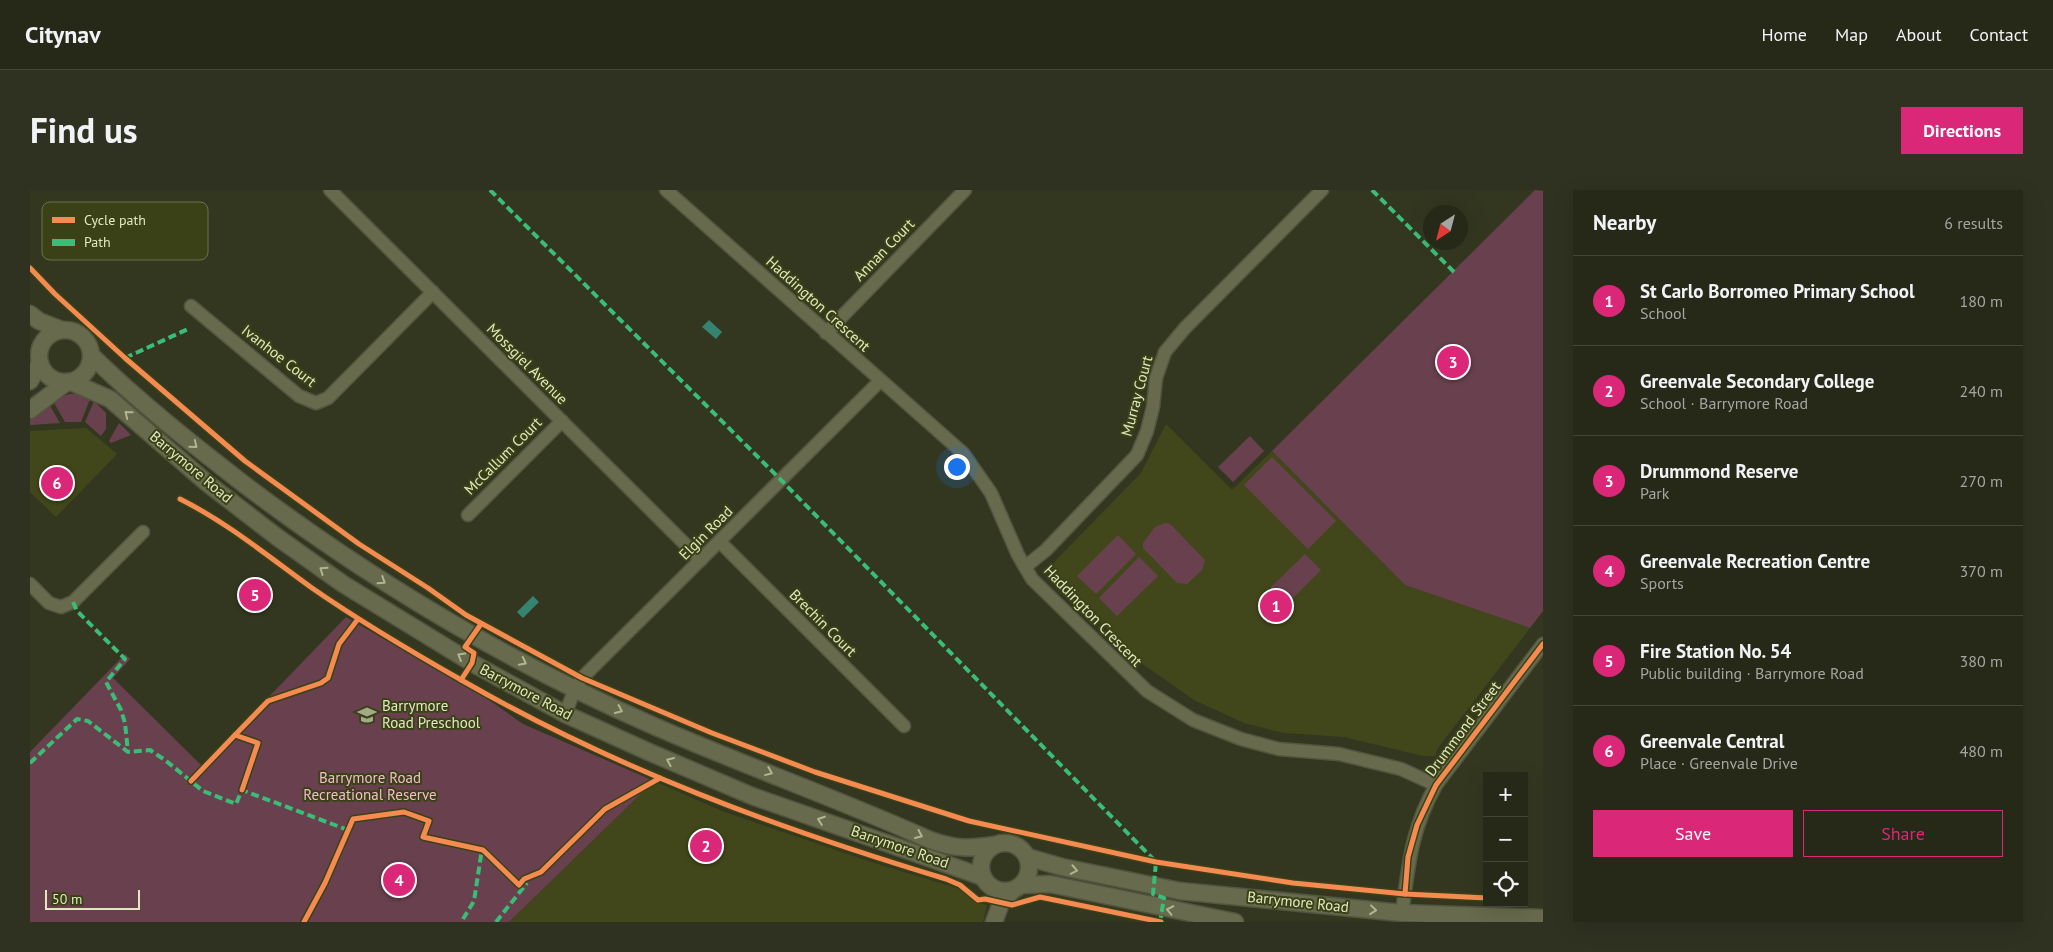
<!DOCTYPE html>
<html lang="en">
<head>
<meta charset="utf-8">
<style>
  :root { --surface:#272918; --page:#2f3121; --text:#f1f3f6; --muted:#a4a6a2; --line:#434537; --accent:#db2777 }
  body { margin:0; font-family:"PT Sans",sans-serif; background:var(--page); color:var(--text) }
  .controls { position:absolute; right:15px; bottom:15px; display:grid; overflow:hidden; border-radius:0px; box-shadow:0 5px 20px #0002 }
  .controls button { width:45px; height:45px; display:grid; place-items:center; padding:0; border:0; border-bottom:1px solid var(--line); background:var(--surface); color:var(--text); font:25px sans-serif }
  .compass { position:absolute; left:1393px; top:15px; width:45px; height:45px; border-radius:50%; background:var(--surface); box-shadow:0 5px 20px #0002; rotate:216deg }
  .scale { position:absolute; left:15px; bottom:12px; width:95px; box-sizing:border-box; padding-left:5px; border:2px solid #e1e8c0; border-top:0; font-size:14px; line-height:18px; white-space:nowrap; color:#e1e8c0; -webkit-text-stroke:4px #3b4116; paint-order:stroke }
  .you { position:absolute; left:926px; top:276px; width:18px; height:18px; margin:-12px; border:4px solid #fff; border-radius:50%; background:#1a73e8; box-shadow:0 0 0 8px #1a73e833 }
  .badge { display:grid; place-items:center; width:32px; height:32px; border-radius:50%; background:var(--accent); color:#fff; font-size:16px; font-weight:700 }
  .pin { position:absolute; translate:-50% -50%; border:2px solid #fff; box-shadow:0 1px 5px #0006 }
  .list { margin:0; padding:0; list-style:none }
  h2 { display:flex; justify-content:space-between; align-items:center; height:65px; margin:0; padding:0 20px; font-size:21px }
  h2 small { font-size:16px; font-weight:400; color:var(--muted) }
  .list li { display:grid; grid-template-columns:32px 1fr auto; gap:15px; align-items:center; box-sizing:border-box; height:90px; padding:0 20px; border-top:1px solid var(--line) }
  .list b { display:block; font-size:19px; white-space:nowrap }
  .list p { margin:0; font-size:16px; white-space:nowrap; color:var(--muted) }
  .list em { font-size:16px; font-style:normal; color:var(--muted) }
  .actions { display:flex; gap:10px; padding:15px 20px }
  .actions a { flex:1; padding:11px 0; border:1px solid var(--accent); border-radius:0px; text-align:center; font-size:18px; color:var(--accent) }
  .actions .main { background:var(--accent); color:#fff }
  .icon { flex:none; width:28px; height:28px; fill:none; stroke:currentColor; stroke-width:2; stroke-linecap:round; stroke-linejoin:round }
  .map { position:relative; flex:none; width:1513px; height:732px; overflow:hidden; border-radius:0px }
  header { display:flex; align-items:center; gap:30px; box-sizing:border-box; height:70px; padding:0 25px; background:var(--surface); border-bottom:1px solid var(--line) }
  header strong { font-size:24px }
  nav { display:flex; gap:28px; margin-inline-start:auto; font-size:18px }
  .intro { display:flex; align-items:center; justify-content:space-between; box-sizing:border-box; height:120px; padding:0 30px }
  h1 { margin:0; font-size:35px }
  .button { padding:12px 22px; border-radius:0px; background:var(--accent); color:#fff; font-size:18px; font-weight:700 }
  main { display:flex; gap:30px; padding:0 30px }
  aside { flex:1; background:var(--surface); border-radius:0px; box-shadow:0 5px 20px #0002 }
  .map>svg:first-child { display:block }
  .built { fill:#42471b }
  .green { fill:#69414e }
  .water { fill:#358370 }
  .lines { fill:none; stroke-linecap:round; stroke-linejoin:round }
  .minor-casing { stroke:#52553f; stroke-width:15 }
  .tertiary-casing { stroke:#52553f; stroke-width:19 }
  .minor { stroke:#676a4c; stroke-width:12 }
  .tertiary { stroke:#676a4c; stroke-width:16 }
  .quiet { stroke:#3abd76; stroke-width:4; stroke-dasharray:8 4; stroke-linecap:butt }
  .cycleway-casing { stroke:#3b4116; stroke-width:8 }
  .cycleway { stroke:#f68b52; stroke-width:5 }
  .oneway { stroke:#b0b692 }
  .labels { text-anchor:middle; stroke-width:4; stroke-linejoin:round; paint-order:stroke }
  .street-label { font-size:15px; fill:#e1e8c0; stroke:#3b4116 }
  .poi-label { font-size:15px; fill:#e1e8c0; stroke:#3b4116; text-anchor:start }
  .park-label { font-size:15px; fill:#f5bcd0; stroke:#3b4116 }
  .key { fill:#3b4116; stroke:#6d7349; stroke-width:1 }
  .key-label { font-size:14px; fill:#e1e8c0 }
</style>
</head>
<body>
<header>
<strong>Citynav</strong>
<nav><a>Home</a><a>Map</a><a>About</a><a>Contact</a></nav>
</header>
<div class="intro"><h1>Find us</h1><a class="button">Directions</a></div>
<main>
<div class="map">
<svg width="1513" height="732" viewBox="0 0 1513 732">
  <rect width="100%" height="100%" fill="#343720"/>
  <g class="built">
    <path d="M1136,234l66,66 40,-39 133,134 125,43 -92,120 -3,8h-12l-79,-19 -60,-4 -40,-10 -50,-23 -50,-35 -91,-90 -2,-8 6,-8 84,-86z"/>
    <path d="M56,238l31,26 -61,63 -26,-25v-61z"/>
    <path d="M624,591l68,30 146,50 95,29 15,13 9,2 -4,17h-474z"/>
  </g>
  <g class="green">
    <path d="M1505,0l8,1v420l-13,17 -125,-43 -133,-134z"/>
    <path d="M39,204h10l11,5 -9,23h-16l-12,-21z"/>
    <path d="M64,211l12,12v16l-5,7 -16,-14z"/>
    <path d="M19,214l11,19 -30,2v-8z"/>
    <path d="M89,233l12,12 -20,8 -2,-2z"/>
    <path d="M1220,246l14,15 -31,31 -15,-15z"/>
    <path d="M1242,267l64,64 -28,28 -64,-64z"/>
    <path d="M1135,333l5,1 35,36 -3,10 -15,14 -10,-1 -34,-35v-5l12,-16z"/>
    <path d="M1088,345l18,19 -40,40 -19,-18z"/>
    <path d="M1275,364l16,16 -38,38 -16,-17z"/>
    <path d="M1109,367l19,19 -41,40 -18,-18z"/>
    <path d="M316,427l143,83 34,24 131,57 -145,141h-479v-170l95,-98 5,5 -17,19 89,88z"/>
  </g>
  <g class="water">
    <path d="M679,130l13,12 -6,7 -14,-12z"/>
    <path d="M503,406l6,6 -16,16 -6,-6z"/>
  </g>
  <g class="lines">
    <g class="minor-casing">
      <g id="minor">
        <path d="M300,0l371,370"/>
        <path d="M636,0l297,263 28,40 27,62 14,24 115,112 46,29 48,19 38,10 60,5 62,15 35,16"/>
        <path d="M161,116l108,90 17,7 12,-5 105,-106"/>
        <path d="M796,143l139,-143"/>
        <path d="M438,325l94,-94"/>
        <path d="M690,352l184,184"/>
        <path d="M995,377l21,-17 91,-95 10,-24 6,-24 3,-29 9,-26 20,-24 137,-138"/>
        <path d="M0,394l19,19 12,4 12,-5 70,-70"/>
        <path d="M535,524l10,-25 7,-11 298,-297"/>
        <path d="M1372,723c7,-50 9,-83 34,-128l107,-141"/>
      </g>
    </g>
    <g class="tertiary-casing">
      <g id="tertiary">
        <path d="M0,124l9,7 23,9"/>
        <circle cx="35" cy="166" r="26"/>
        <path d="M61,165c48,47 101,89 154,130 127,96 263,177 409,241 91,40 185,73 276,114 26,9 38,9 65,5"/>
        <path d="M0,191l10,-18"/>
        <path d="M41,192l39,17 97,84 70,54 66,47 129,79 93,51 84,38 103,44 231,81"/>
        <path d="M0,220l37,-28"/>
        <circle cx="975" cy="677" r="24"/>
        <path d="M997,667l35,10 118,24 222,22 141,5"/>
        <path d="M991,695l29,-1 185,38"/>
        <path d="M964,732l7,-19 12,-13"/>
      </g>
    </g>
    <use href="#minor" class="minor"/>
    <use href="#tertiary" class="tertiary"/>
    <g class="quiet">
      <path d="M460,0l292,291 374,381 -3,32 11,4 -4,24"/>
      <path d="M1342,0l82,82"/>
      <path d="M95,168l63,-29"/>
      <path d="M43,412l4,9 48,48 -19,23 15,28 4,13 3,29"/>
      <path d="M0,573l47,-44 11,2 40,31 22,-2 15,10 38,31 33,13 6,-14 106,40"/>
      <path d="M433,729l11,-18 8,-52"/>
      <path d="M466,732l31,-39"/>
    </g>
    <g class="cycleway-casing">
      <g id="cycleway">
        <path d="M0,78l25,26 70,64 120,103 114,83 69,44 38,27 116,63 130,55 103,39 154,49 187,41 137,21 112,11 82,4"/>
        <path d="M150,309c48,24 89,58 132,89 49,34 100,64 151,93 153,88 314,147 483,198l14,6 18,15 7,-1 27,6 28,-8 121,25"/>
        <path d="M431,490l11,-17 2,-10 -9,-6 16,-23"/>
        <path d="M161,591l44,-46"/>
        <path d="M212,600l16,-47 -23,-8 33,-34 53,-18 7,-5 11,-34 19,-25"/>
        <path d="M1375,704l3,-37 9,-32 19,-40 107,-141"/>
        <path d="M274,732l21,-39 28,-64 51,-7 25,9 -6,16 60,13 36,35 5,-6 17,-7 64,-63 55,-31"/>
      </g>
    </g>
    <use href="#cycleway" class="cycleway"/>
  </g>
  <defs><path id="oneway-chevron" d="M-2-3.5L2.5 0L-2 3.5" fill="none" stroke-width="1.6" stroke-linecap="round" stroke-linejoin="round" transform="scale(1.25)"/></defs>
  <g class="oneway">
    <use href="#oneway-chevron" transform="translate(98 224) rotate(-141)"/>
    <use href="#oneway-chevron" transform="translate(164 255) rotate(39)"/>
    <use href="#oneway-chevron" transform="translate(293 380) rotate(-145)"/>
    <use href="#oneway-chevron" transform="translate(352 391) rotate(33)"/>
    <use href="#oneway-chevron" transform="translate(431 466) rotate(-150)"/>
    <use href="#oneway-chevron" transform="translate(493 472) rotate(27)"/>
    <use href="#oneway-chevron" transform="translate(589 520) rotate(25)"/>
    <use href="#oneway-chevron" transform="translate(640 571) rotate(-157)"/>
    <use href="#oneway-chevron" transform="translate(739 582) rotate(22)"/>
    <use href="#oneway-chevron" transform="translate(791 630) rotate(-160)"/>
    <use href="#oneway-chevron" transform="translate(889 645) rotate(24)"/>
    <use href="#oneway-chevron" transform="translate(1044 680) rotate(11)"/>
    <use href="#oneway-chevron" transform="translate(1140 720) rotate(-168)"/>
    <use href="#oneway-chevron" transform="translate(1343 720) rotate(6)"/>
  </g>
  <defs>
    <g id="school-bare" transform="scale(1.5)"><path d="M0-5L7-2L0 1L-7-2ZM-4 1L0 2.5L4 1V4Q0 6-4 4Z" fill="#a4aa88" stroke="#3b4116" stroke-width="2.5" paint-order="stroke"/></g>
  </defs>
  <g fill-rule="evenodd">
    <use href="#school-bare" x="337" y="525"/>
  </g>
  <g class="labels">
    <g class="street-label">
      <text transform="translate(854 60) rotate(-46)" y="5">Annan Court</text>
      <text transform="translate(788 114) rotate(42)" y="5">Haddington Crescent</text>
      <text transform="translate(249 166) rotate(38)" y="5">Ivanhoe Court</text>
      <text transform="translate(497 174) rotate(45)" y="5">Mossgiel Avenue</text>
      <text transform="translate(1107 206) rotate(-75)" y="5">Murray Court</text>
      <text transform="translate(473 266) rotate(-45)" y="5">McCallum Court</text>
      <text transform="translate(161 277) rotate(40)" y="5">Barrymore Road</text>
      <text transform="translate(676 343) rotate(-45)" y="5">Elgin Road</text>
      <text transform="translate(1063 426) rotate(46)" y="5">Haddington Crescent</text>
      <text transform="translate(793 433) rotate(45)" y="5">Brechin Court</text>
      <text transform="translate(496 502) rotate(28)" y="5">Barrymore Road</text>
      <text transform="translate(1433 539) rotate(-53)" y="5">Drummond Street</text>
      <text transform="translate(870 657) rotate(19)" y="5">Barrymore Road</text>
      <text transform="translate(1268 712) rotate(6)" y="5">Barrymore Road</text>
    </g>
    <g class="poi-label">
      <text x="352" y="521">Barrymore<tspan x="352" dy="17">Road Preschool</tspan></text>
    </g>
    <g class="park-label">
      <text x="340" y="593">Barrymore Road<tspan x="340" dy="17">Recreational Reserve</tspan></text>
    </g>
  </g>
  <rect x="12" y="12" width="166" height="58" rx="8" class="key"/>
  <rect x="22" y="27" width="23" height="6" fill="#f68b52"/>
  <rect x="22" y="49" width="23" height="7" fill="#3abd76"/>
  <g class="key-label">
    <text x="54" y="35">Cycle path</text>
    <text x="54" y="57">Path</text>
  </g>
</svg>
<div class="controls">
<button>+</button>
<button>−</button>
<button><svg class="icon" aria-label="locate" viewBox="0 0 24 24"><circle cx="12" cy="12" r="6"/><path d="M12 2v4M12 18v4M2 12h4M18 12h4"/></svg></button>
</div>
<svg class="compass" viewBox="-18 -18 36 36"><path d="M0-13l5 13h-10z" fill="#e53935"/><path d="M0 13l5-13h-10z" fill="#a4a6a2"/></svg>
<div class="scale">50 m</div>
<div class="you"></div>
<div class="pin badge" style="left:1246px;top:416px">1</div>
<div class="pin badge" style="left:676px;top:656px">2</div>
<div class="pin badge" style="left:1423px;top:172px">3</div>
<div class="pin badge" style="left:369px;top:690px">4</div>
<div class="pin badge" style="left:225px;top:405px">5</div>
<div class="pin badge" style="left:27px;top:293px">6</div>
</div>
<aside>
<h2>Nearby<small>6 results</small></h2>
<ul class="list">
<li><span class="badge">1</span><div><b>St Carlo Borromeo Primary School</b><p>School</p></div><em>180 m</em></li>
<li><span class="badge">2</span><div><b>Greenvale Secondary College</b><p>School · Barrymore Road</p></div><em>240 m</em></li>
<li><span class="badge">3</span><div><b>Drummond Reserve</b><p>Park</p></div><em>270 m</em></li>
<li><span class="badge">4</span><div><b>Greenvale Recreation Centre</b><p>Sports</p></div><em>370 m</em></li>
<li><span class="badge">5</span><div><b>Fire Station No. 54</b><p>Public building · Barrymore Road</p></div><em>380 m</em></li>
<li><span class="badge">6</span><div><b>Greenvale Central</b><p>Place · Greenvale Drive</p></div><em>480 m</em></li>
</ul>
<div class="actions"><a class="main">Save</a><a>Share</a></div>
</aside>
</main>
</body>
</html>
